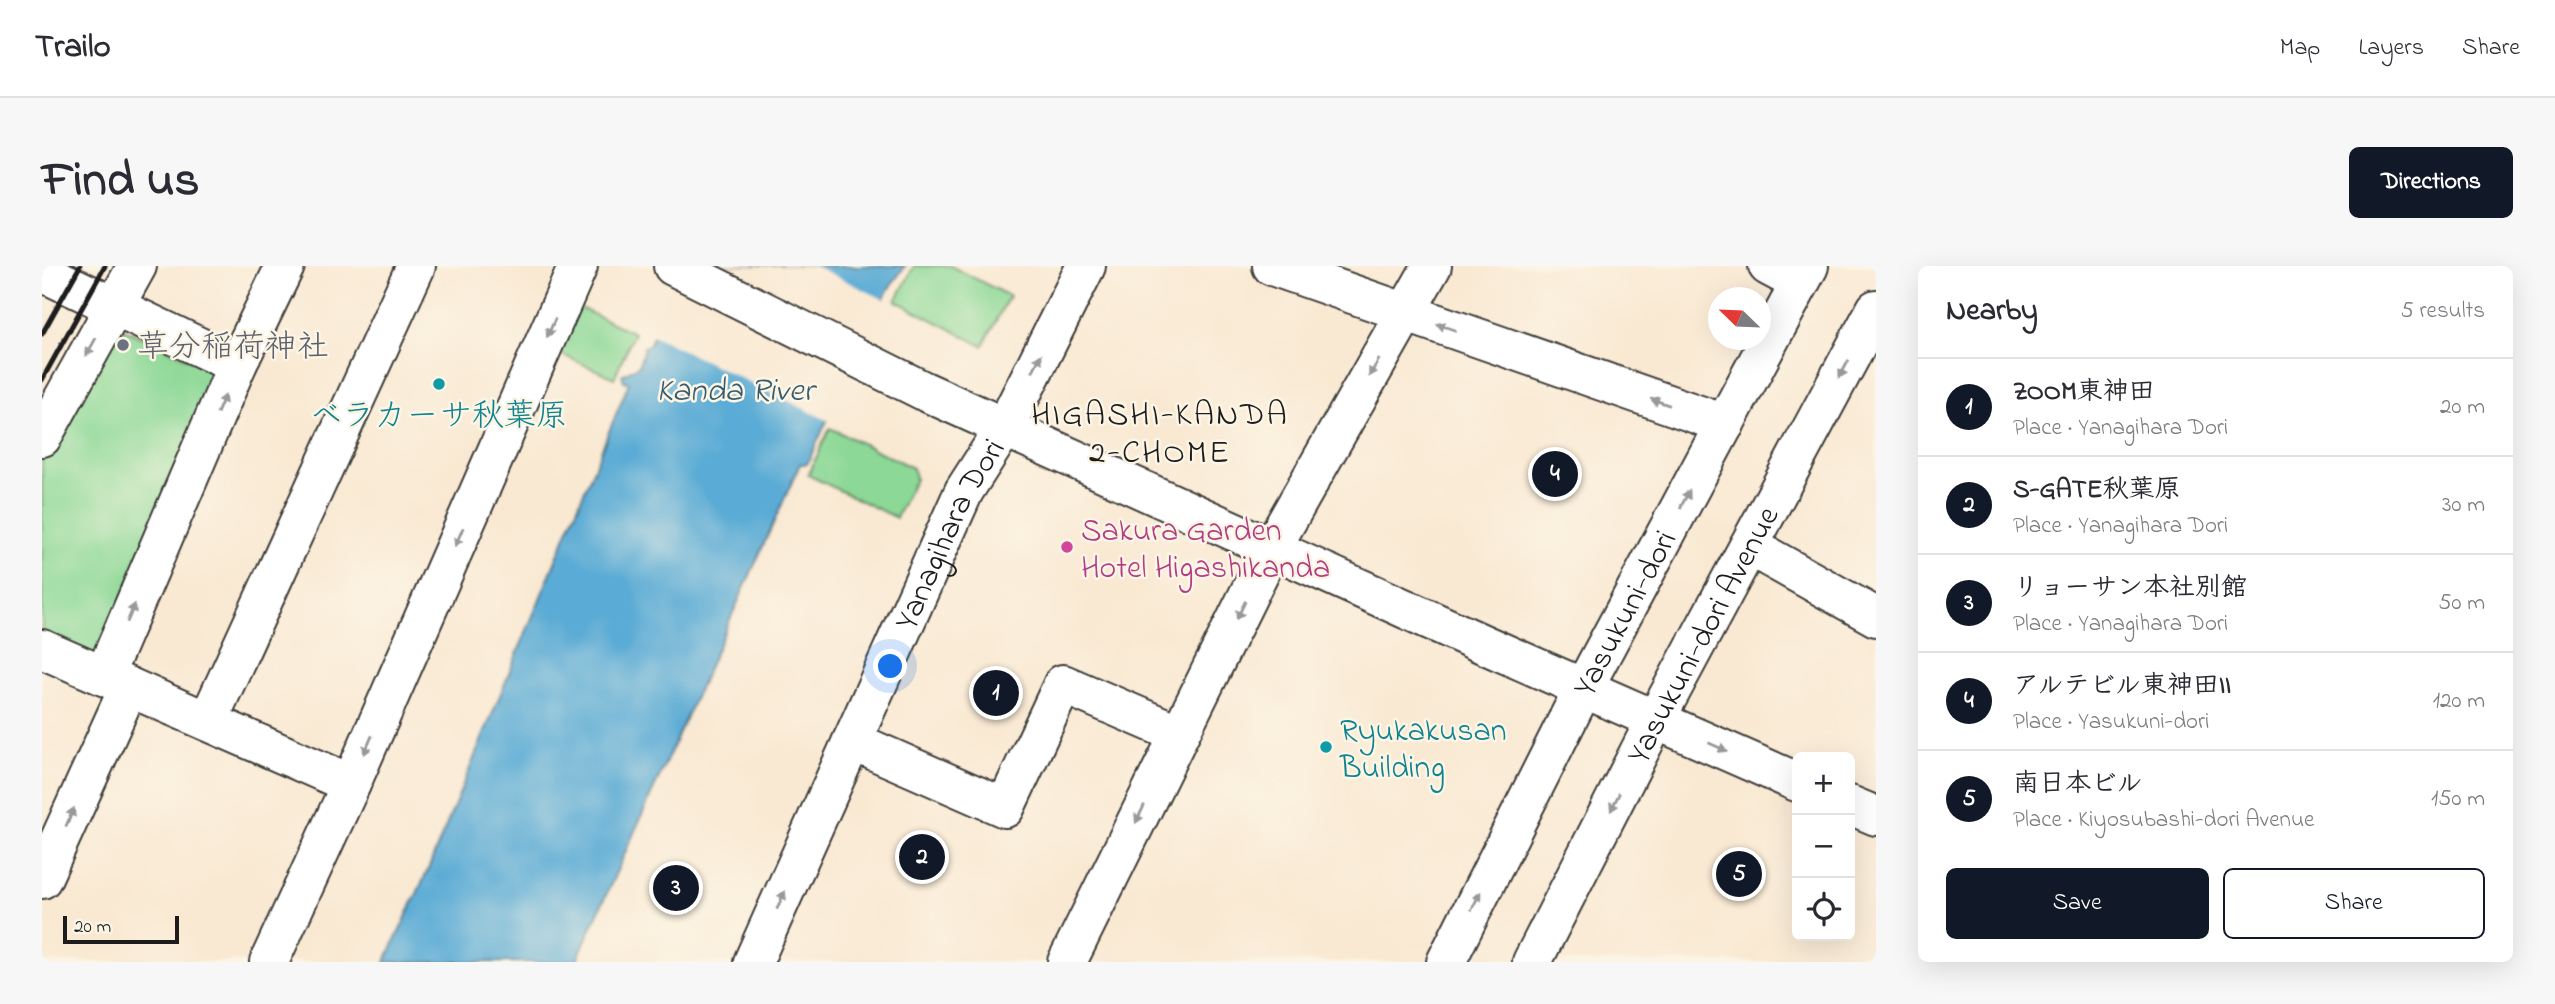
<!DOCTYPE html>
<html lang="en">
<head>
<meta charset="utf-8">
<style>
  :root { --surface:#fff; --page:#f7f7f7; --text:#2b2b33; --muted:#7c7c81; --line:#e1e1e2; --accent:#111827 }
  body { margin:0; font-family:"Indie Flower","Klee One",sans-serif; background:var(--page); color:var(--text) }
  .controls { position:absolute; right:21px; bottom:21px; display:grid; overflow:hidden; border-radius:10px; box-shadow:0 7px 28px #0002 }
  .controls button { width:63px; height:63px; display:grid; place-items:center; padding:0; border:0; border-bottom:2px solid var(--line); background:var(--surface); color:var(--text); font:35px sans-serif }
  .compass { position:absolute; left:1666px; top:21px; width:63px; height:63px; border-radius:50%; background:var(--surface); box-shadow:0 7px 28px #0002; rotate:293deg }
  .scale { position:absolute; left:21px; bottom:18px; width:116px; box-sizing:border-box; padding-left:7px; border:4px solid #1c1c1c; border-top:0; font-size:19px; line-height:24px; white-space:nowrap; color:#1c1c1c; -webkit-text-stroke:5px #fcf5e5; paint-order:stroke }
  .you { position:absolute; left:849px; top:401px; width:24px; height:24px; margin:-18px; border:5px solid #fff; border-radius:50%; background:#1a73e8; box-shadow:0 0 0 10px #1a73e833 }
  .badge { display:grid; place-items:center; width:46px; height:46px; border-radius:50%; background:var(--accent); color:#fff; font-size:23px; font-weight:700 }
  .pin { position:absolute; translate:-50% -50%; border:4px solid #fff; box-shadow:0 2px 7px #0006 }
  .list { margin:0; padding:0; list-style:none }
  h2 { display:flex; justify-content:space-between; align-items:center; height:91px; margin:0; padding:0 28px; font-size:30px }
  h2 small { font-size:23px; font-weight:400; color:var(--muted) }
  .list li { display:grid; grid-template-columns:46px 1fr auto; gap:21px; align-items:center; box-sizing:border-box; height:98px; padding:0 28px; border-top:2px solid var(--line) }
  .list b { display:block; font-size:26px; white-space:nowrap }
  .list p { margin:0; font-size:23px; white-space:nowrap; color:var(--muted) }
  .list em { font-size:23px; font-style:normal; color:var(--muted) }
  .actions { display:flex; gap:14px; padding:21px 28px }
  .actions a { flex:1; padding:16px 0; border:2px solid var(--accent); border-radius:10px; text-align:center; font-size:24px; color:var(--accent) }
  .actions .main { background:var(--accent); color:#fff }
  .icon { flex:none; width:38px; height:38px; fill:none; stroke:currentColor; stroke-width:2; stroke-linecap:round; stroke-linejoin:round }
  .map { position:relative; flex:none; width:1834px; height:696px; overflow:hidden; border-radius:10px }
  header { display:flex; align-items:center; gap:42px; box-sizing:border-box; height:98px; padding:0 35px; background:var(--surface); border-bottom:2px solid var(--line) }
  header strong { font-size:33px }
  nav { display:flex; gap:38px; margin-inline-start:auto; font-size:24px }
  .intro { display:flex; align-items:center; justify-content:space-between; box-sizing:border-box; height:168px; padding:0 42px }
  h1 { margin:0; font-size:49px }
  .button { padding:18px 32px; border-radius:10px; background:var(--accent); color:#fff; font-size:24px; font-weight:700 }
  main { display:flex; gap:42px; padding:0 42px }
  aside { flex:1; background:var(--surface); border-radius:10px; box-shadow:0 7px 28px #0002 }
  .map>svg:first-child { display:block }
  .green { fill:#8cd896; stroke:#547a59; stroke-width:2 }
  .water { fill:#5aabd5; stroke:#3b6478; stroke-width:2 }
  .pier { fill:#f9e9d3 }
  .lines { fill:none; stroke-linecap:round; stroke-linejoin:round }
  .minor-casing { stroke:#3d3b37; stroke-width:42 }
  .major-casing { stroke:#3d3b37; stroke-width:42 }
  .minor { stroke:#fff; stroke-width:38 }
  .major { stroke:#fff; stroke-width:38 }
  .rail { stroke:#1c1c1c; stroke-width:5 }
  .oneway { fill:#999 }
  .worship-dot { fill:#6b7280; stroke:#fcf5e5; stroke-width:2.5 }
  .culture-dot { fill:#0f9aa8; stroke:#fcf5e5; stroke-width:2.5 }
  .hotel-dot { fill:#d1479c; stroke:#fcf5e5; stroke-width:2.5 }
  .labels { text-anchor:middle; stroke-width:5; stroke-linejoin:round; paint-order:stroke }
  .worship-label { font-size:32px; fill:#5b616d; stroke:#fcf5e5; text-anchor:start }
  .culture-label { font-size:32px; fill:#0d838f; stroke:#fcf5e5 }
  .hotel-label { font-size:32px; fill:#b23c85; stroke:#fcf5e5; text-anchor:start }
  .street-label { font-size:32px; fill:#1c1c1c; stroke:#fcf5e5 }
  .water-label { font-size:33px; font-style:italic; fill:#385c6f; stroke:#fcf5e5 }
  .neighbourhood-label { font-size:33px; letter-spacing:2px; fill:#1c1c1c; stroke:#fcf5e5 }
</style>
</head>
<body>
<header>
<strong>Trailo</strong>
<nav><a>Map</a><a>Layers</a><a>Share</a></nav>
</header>
<div class="intro"><h1>Find us</h1><a class="button">Directions</a></div>
<main>
<div class="map">
<svg width="1834" height="696" viewBox="0 0 1834 696">
  <rect width="100%" height="100%" fill="#fcf5e5"/>
  <filter id="ink" filterUnits="userSpaceOnUse"><feTurbulence type="fractalNoise" baseFrequency=".0143" numOctaves="2"/><feDisplacementMap in="SourceGraphic" scale="14" xChannelSelector="R" yChannelSelector="G"/><feConvolveMatrix kernelMatrix="1 2 1 2 8 2 1 2 1" color-interpolation-filters="sRGB"/></filter>
  <filter id="wash" filterUnits="userSpaceOnUse"><feTurbulence type="fractalNoise" baseFrequency=".00686" numOctaves="4" result="noise"/><feDisplacementMap in="SourceGraphic" scale="28" xChannelSelector="R" yChannelSelector="G"/><feGaussianBlur stdDeviation="1.57" result="paint"/><feColorMatrix in="noise" values="0 0 0 0 0 0 0 0 0 0 0 0 0 0 0 0 0 1.4 0 .05"/><feComposite in="paint" operator="in"/></filter>
  <g filter="url(#wash)">
    <rect width="100%" height="100%" fill="#f9e9d3"/>
    <g class="green">
      <path d="M872,0h37l58,30 -26,50 -87,-45z"/>
      <path d="M536,41l56,26 -20,45 -56,-25z"/>
      <path d="M75,60l102,47 -123,287 -54,-24v-176z"/>
      <path d="M788,162l83,40 2,11 -19,39 -88,-43z"/>
    </g>
    <path class="water" d="M645,0h218l-17,24 -81,174h-7l-224,498h-191l42,-90 202,-489 -5,-2 -2,-6 17,-10 5,-18 5,-2z"/>
    <path class="pier" d="M641,0h132l72,35 -58,120 -179,-87z"/>
  </g>
  <g filter="url(#ink)">
    <g class="lines">
      <g class="minor-casing">
        <g id="minor">
          <path d="M631,0l251,125 559,253 314,138"/>
          <path d="M1230,0l453,158"/>
          <path d="M1726,0l32,17"/>
          <path d="M0,6l195,93"/>
          <path d="M0,171l95,-171"/>
          <path d="M1707,280l127,71"/>
          <path d="M0,383l309,135"/>
          <path d="M62,410l133,-311 48,-99"/>
          <path d="M166,455l208,-455"/>
          <path d="M810,475l153,67 58,-124 116,50"/>
          <path d="M1808,539l26,11"/>
          <path d="M0,613l87,-192"/>
          <path d="M227,696l82,-178 227,-518"/>
          <path id="s1" d="M711,696l211,-471 41,-64 81,-161"/>
          <path d="M1025,696l204,-413 161,-283"/>
        </g>
      </g>
      <g class="major-casing">
        <g id="major">
          <path id="s2" d="M1404,696l137,-273 226,-423"/>
          <path id="s3" d="M1490,696l124,-243 220,-410"/>
        </g>
      </g>
      <use href="#minor" class="minor"/>
      <use href="#major" class="major"/>
      <g class="rail">
        <path d="M0,68l38,-68"/>
        <path d="M0,114l63,-114"/>
      </g>
    </g>
    <defs><path id="oneway-solid" d="M-6-.8H1V-3.2L6.5 0L1 3.2V.8H-6Z" transform="scale(1.75)"/></defs>
    <g class="oneway">
      <use href="#oneway-solid" transform="translate(1404 61) rotate(-161)"/>
      <use href="#oneway-solid" transform="translate(509 62) rotate(114)"/>
      <use href="#oneway-solid" transform="translate(49 81) rotate(119)"/>
      <use href="#oneway-solid" transform="translate(995 97) rotate(-63)"/>
      <use href="#oneway-solid" transform="translate(1332 102) rotate(120)"/>
      <use href="#oneway-solid" transform="translate(1802 103) rotate(118)"/>
      <use href="#oneway-solid" transform="translate(1618 136) rotate(-161)"/>
      <use href="#oneway-solid" transform="translate(179 138) rotate(-67)"/>
      <use href="#oneway-solid" transform="translate(1643 233) rotate(-62)"/>
      <use href="#oneway-solid" transform="translate(417 271) rotate(114)"/>
      <use href="#oneway-solid" transform="translate(1199 344) rotate(116)"/>
      <use href="#oneway-solid" transform="translate(89 347) rotate(-67)"/>
      <use href="#oneway-solid" transform="translate(326 479) rotate(114)"/>
      <use href="#oneway-solid" transform="translate(1676 481) rotate(24)"/>
      <use href="#oneway-solid" transform="translate(1573 536) rotate(116)"/>
      <use href="#oneway-solid" transform="translate(1098 548) rotate(116)"/>
      <use href="#oneway-solid" transform="translate(28 551) rotate(-66)"/>
      <use href="#oneway-solid" transform="translate(739 634) rotate(-66)"/>
      <use href="#oneway-solid" transform="translate(1434 635) rotate(-63)"/>
    </g>
  </g>
  <circle class="worship-dot" cx="81" cy="79" r="7"/>
  <g class="culture-dot">
    <circle cx="397" cy="118" r="7"/>
    <circle cx="1284" cy="481" r="7"/>
  </g>
  <circle class="hotel-dot" cx="1025" cy="281" r="7"/>
  <g class="labels">
    <g class="worship-label">
      <text x="95" y="90">草分稲荷神社</text>
    </g>
    <g class="culture-label">
      <text x="397" y="159">ベラカーサ秋葉原</text>
      <text x="1298" y="474" text-anchor="start">Ryukakusan<tspan x="1298" dy="37">Building</tspan></text>
    </g>
    <g class="hotel-label">
      <text x="1039" y="274">Sakura Garden<tspan x="1039" dy="37">Hotel Higashikanda</tspan></text>
    </g>
    <g class="street-label">
      <text dy="11" stroke="none"><textPath href="#s1" startOffset="471">Yanagihara Dori</textPath></text>
      <text dy="11" stroke="none"><textPath href="#s2" startOffset="392">Yasukuni-dori</textPath></text>
      <text dy="11" stroke="none"><textPath href="#s3" startOffset="369">Yasukuni-dori Avenue</textPath></text>
    </g>
    <g class="water-label">
      <text x="693" y="134">Kanda River</text>
    </g>
    <g class="neighbourhood-label">
      <text x="1118" y="158">HIGASHI-KANDA<tspan x="1118" dy="38">2-CHOME</tspan></text>
    </g>
  </g>
</svg>
<div class="controls">
<button>+</button>
<button>−</button>
<button><svg class="icon" aria-label="locate" viewBox="0 0 24 24"><circle cx="12" cy="12" r="6"/><path d="M12 2v4M12 18v4M2 12h4M18 12h4"/></svg></button>
</div>
<svg class="compass" viewBox="-18 -18 36 36"><path d="M0-13l5 13h-10z" fill="#e53935"/><path d="M0 13l5-13h-10z" fill="#7c7c81"/></svg>
<div class="scale">20 m</div>
<div class="you"></div>
<div class="pin badge" style="left:954px;top:427px">1</div>
<div class="pin badge" style="left:880px;top:591px">2</div>
<div class="pin badge" style="left:634px;top:622px">3</div>
<div class="pin badge" style="left:1513px;top:208px">4</div>
<div class="pin badge" style="left:1697px;top:608px">5</div>
</div>
<aside>
<h2>Nearby<small>5 results</small></h2>
<ul class="list">
<li><span class="badge">1</span><div><b>ZOOM東神田</b><p>Place · Yanagihara Dori</p></div><em>20 m</em></li>
<li><span class="badge">2</span><div><b>S-GATE秋葉原</b><p>Place · Yanagihara Dori</p></div><em>30 m</em></li>
<li><span class="badge">3</span><div><b>リョーサン本社別館</b><p>Place · Yanagihara Dori</p></div><em>50 m</em></li>
<li><span class="badge">4</span><div><b>アルテビル東神田II</b><p>Place · Yasukuni-dori</p></div><em>120 m</em></li>
<li><span class="badge">5</span><div><b>南日本ビル</b><p>Place · Kiyosubashi-dori Avenue</p></div><em>150 m</em></li>
</ul>
<div class="actions"><a class="main">Save</a><a>Share</a></div>
</aside>
</main>
</body>
</html>
